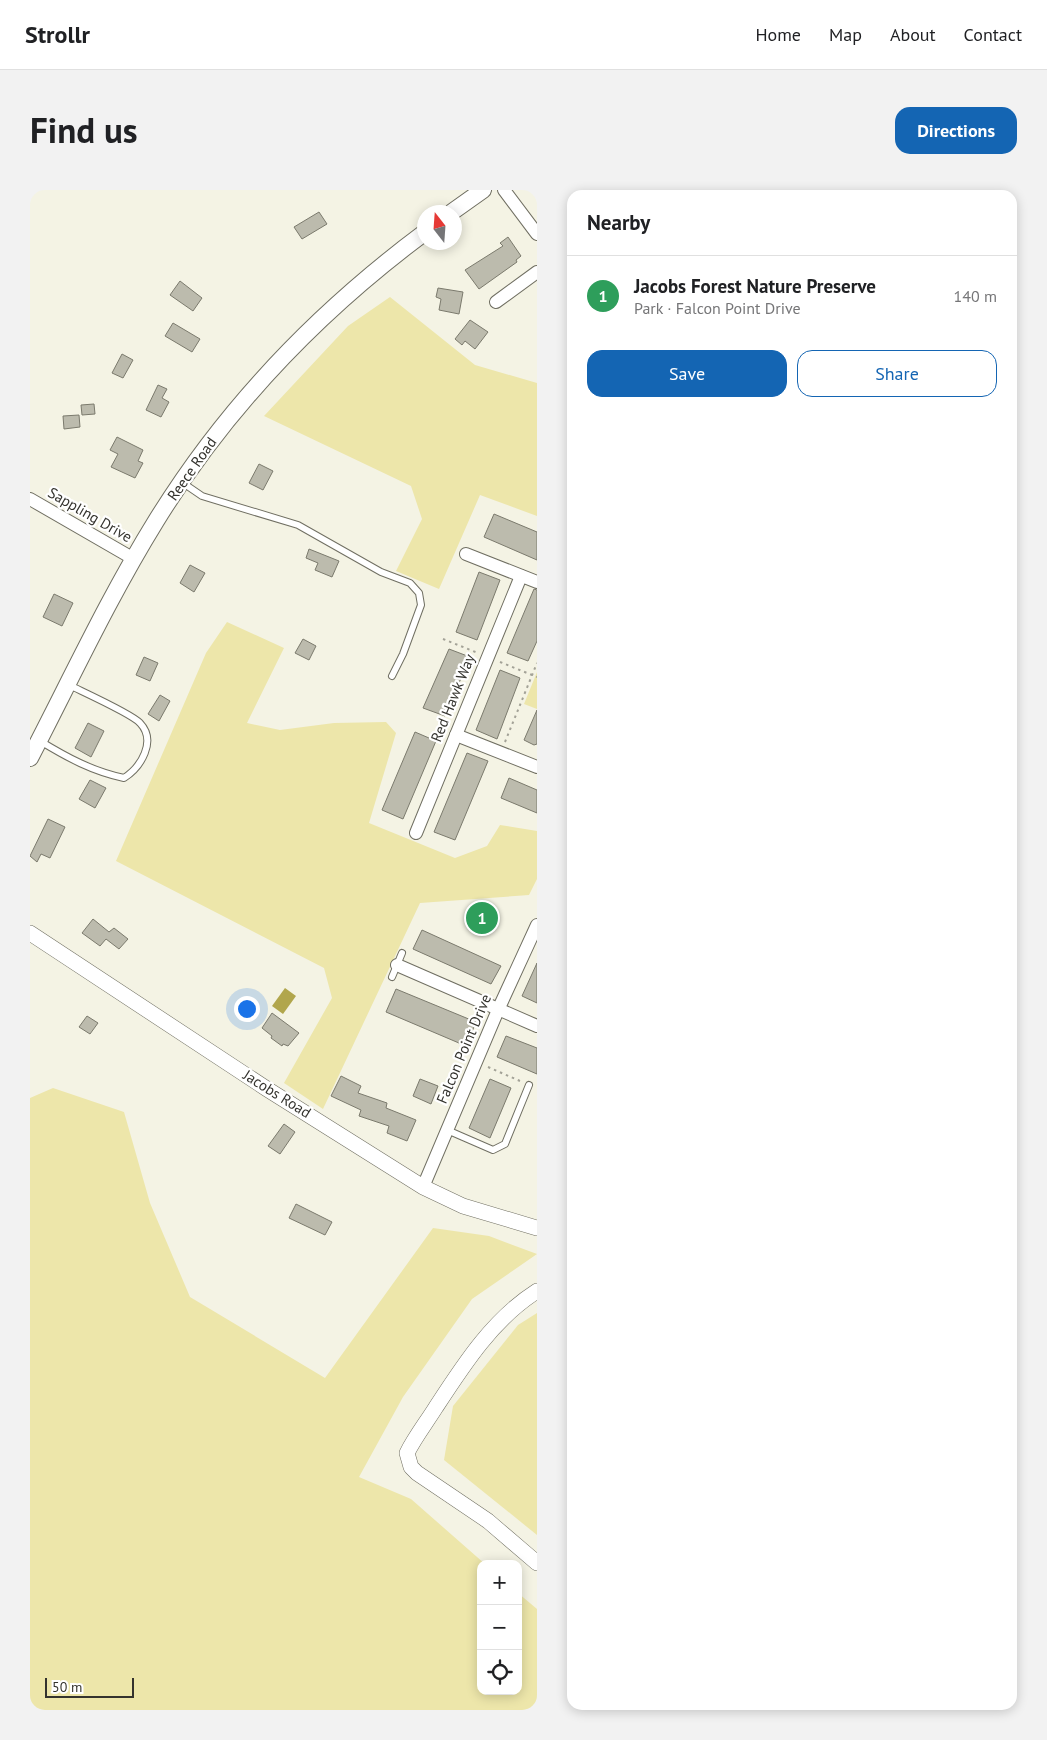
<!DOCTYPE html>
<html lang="en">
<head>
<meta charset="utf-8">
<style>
  :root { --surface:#fff; --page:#f2f2f2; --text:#202124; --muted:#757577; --line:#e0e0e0; --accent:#1465b3 }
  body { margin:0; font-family:"PT Sans",sans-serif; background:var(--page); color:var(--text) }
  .controls { position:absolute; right:15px; bottom:15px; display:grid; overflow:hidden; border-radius:10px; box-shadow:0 2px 12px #0003 }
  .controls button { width:45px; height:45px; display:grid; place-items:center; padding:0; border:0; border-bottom:1px solid var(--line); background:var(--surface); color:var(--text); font:25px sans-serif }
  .compass { position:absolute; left:387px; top:15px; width:45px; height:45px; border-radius:50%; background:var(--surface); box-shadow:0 2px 12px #0003; rotate:343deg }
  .scale { position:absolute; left:15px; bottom:12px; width:89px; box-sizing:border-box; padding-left:5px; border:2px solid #34332e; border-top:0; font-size:14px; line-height:18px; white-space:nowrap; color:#34332e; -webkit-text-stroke:4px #fff; paint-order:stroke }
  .you { position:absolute; left:216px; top:818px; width:18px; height:18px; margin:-12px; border:4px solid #fff; border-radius:50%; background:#1a73e8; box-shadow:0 0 0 8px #1a73e833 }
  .badge { display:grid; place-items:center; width:32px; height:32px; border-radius:50%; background:var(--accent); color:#fff; font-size:16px; font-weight:700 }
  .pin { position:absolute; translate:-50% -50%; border:2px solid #fff; box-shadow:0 1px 5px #0006 }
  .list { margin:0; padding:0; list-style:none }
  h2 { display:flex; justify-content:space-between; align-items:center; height:65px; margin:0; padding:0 20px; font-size:21px }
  h2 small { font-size:16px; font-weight:400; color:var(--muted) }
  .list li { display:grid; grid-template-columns:32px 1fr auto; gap:15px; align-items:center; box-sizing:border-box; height:80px; padding:0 20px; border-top:1px solid var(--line) }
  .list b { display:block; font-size:19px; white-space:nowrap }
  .list p { margin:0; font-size:16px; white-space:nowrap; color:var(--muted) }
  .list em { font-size:16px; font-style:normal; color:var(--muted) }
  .actions { display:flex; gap:10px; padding:15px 20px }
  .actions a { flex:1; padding:11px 0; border:1px solid var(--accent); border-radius:15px; text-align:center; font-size:18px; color:var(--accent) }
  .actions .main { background:var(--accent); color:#fff }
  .icon { flex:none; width:28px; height:28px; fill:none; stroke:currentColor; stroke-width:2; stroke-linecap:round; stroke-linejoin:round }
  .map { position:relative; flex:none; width:507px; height:1520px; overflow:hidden; border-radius:15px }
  header { display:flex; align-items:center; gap:30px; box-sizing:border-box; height:70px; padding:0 25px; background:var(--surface); border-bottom:1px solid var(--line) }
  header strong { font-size:24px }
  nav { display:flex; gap:28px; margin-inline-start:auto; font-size:18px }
  .intro { display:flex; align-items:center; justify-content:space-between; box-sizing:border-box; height:120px; padding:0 30px }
  h1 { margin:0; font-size:35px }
  .button { padding:12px 22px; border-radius:15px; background:var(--accent); color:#fff; font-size:18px; font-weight:700 }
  main { display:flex; gap:30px; padding:0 30px }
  aside { flex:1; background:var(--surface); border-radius:15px; box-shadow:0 2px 12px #0003 }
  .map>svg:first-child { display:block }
  .green { fill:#ede6aa }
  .water { fill:#b1a64c }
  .building { fill:#bcbbad; stroke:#7b7a6d }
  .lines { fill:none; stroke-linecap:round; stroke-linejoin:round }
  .service-casing { stroke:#706f62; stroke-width:8 }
  .minor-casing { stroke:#706f62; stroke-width:14 }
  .tertiary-casing { stroke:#706f62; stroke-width:16 }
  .secondary-casing { stroke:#706f62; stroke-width:18 }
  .path { stroke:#a3a297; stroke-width:2; stroke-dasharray:2.5 4; stroke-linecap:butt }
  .service { stroke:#fff; stroke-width:6 }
  .minor { stroke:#fff; stroke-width:12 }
  .tertiary { stroke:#fff; stroke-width:15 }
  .secondary { stroke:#fff; stroke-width:16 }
  .labels { text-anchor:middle; stroke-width:4.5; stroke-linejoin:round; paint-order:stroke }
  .street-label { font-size:15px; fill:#34332e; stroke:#fff }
</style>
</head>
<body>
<header>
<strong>Strollr</strong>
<nav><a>Home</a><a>Map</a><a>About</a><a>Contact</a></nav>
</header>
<div class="intro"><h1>Find us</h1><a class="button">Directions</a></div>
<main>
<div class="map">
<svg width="507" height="1520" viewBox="0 0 507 1520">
  <rect width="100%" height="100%" fill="#f4f3e4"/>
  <g class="green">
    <path d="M360,107l85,68 62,18v133l-57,-21 -41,94 -43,-18 26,-52 -11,-33 -147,-70 84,-90z"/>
    <path d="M197,432l57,26 -37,75 33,7 54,-7 52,-1 10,11 -27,90 86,35 32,-12 13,-21 37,6v48l-8,16 -109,8 -97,206 -39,-26 48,-85 -8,-30 -208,-107 90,-208z"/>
    <path d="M507,482v37l-13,-5z"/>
    <path d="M23,898l71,24 26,91 40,94 135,81 108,-150 56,8 48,18 -65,45 -69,98 -44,80 52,22 74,65h-4v127h37v-98l19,16v101h-507v-612z"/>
    <path d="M507,1123v222l-93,-75 9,-54 65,-81z"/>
  </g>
  <path class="water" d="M255,798l11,8 -13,18 -11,-8z"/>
  <g class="building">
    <path d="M289,22l8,12 -25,15 -8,-12z"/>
    <path d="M478,47l13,19 -5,4 1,2 -38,27 -14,-19 38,-24 -3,-3z"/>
    <path d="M150,91l22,17 -9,13 -23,-16z"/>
    <path d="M408,98l25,4 -4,22 -20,-4 2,-11 -5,-2z"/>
    <path d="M440,130l18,12 -13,17 -10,-8 -3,4 -7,-6z"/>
    <path d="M143,133l27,16 -8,13 -27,-16z"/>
    <path d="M92,164l11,6 -10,18 -11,-5z"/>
    <path d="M128,195l9,4 -5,9 7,4 -8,15 -15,-7z"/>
    <path d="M64,214l1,10 -13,1 -1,-10z"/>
    <path d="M49,225l1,12 -16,2 -1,-13z"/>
    <path d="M87,247l26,13 -5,11 5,2 -8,15 -24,-11 7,-13 -8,-4z"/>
    <path d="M229,274l14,7 -10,19 -14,-7z"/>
    <path d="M464,324l43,18v28l-53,-23z"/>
    <path d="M279,359l30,12 -7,16 -17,-7 3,-7 -12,-5z"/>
    <path d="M160,375l15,8 -11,19 -14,-9z"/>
    <path d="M449,382l21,8 -23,60 -21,-8z"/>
    <path d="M504,399l3,1v51l-9,20 -21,-8z"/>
    <path d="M24,404l19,9 -11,23 -19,-9z"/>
    <path d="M273,449l13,7 -7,14 -14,-7z"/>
    <path d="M419,459l21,8 -25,59 -22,-8z"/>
    <path d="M114,467l14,6 -8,18 -14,-6z"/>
    <path d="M470,480l20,8 -23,61 -21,-9z"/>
    <path d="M130,505l10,6 -11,20 -11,-7z"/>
    <path d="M507,520v34l-3,1 -10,-5z"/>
    <path d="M58,533l16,8 -13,26 -16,-9z"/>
    <path d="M385,542l21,9 -33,78 -21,-9z"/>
    <path d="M437,563l21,8 -33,79 -21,-8z"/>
    <path d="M479,588l28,12v23l-36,-15z"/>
    <path d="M60,590l16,8 -11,20 -16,-9z"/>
    <path d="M18,629l17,8 -15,31 -9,-4 -4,8 -7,-6z"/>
    <path d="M63,729l16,13 5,-4 14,11 -9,10 -13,-10 -6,7 -18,-13z"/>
    <path d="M392,740l79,36 -10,18 -78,-35z"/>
    <path d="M507,773v40l-15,-7z"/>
    <path d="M366,799l80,33 -10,24 -80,-34z"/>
    <path d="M242,823l27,20 -11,13 -5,-2 -1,2 -11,-8 1,-2 -10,-8z"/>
    <path d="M57,826l11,7 -8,11 -11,-7z"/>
    <path d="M476,846l31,12v26l-40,-17z"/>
    <path d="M311,886l20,10 -3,7 29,10 -1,5 30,12 -9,21 -20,-8 2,-7 -30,-10 2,-6 -30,-14z"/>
    <path d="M390,889l18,7 -7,18 -18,-8z"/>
    <path d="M460,889l21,9 -21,50 -21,-10z"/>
    <path d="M254,934l11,8 -15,22 -12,-8z"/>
    <path d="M266,1014l36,18 -7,13 -36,-17z"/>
  </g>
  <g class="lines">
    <g class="service-casing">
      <g id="service">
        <path d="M153,293l19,13 96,29 83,47 29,11 9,10 2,12 -18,49 -11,22"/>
        <path d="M10,551c28,17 52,30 84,37 17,-11 33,-37 16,-55 -8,-9 -57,-31 -71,-38"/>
        <path d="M362,787l10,-24"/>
        <path d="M417,940l46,20 12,-6 24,-59"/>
      </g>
    </g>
    <g class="minor-casing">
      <g id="minor">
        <path d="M474,0l33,44"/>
        <path d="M466,112l41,-30"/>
        <path d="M0,309l104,60"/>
        <path d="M436,364l71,28"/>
        <path d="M426,545l81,32"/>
        <path d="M386,643l105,-257"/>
        <path d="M367,775l140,61"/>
        <path d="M393,997l75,-177 39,-85"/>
      </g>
    </g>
    <g class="tertiary-casing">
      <g id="tertiary">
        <path d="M0,743l237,156 156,98 40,19 74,22"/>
        <path d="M507,1101c-44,28 -73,73 -101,116 -10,16 -21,30 -29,46l4,14 6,6 71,48 49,42"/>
      </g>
    </g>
    <g class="secondary-casing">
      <g id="secondary">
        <path d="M422,22l31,-22"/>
        <path d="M0,568c41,-79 79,-161 126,-237 69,-112 162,-209 268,-288"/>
      </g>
    </g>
    <g class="path">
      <path d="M413,449l35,14"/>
      <path d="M470,472l37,15"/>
      <path d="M475,552l32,-79"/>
      <path d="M458,877l32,14"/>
    </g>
    <use href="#service" class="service"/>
    <use href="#minor" class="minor"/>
    <use href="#tertiary" class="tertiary"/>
    <use href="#secondary" class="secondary"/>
  </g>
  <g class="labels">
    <g class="street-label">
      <text transform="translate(162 279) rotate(-55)" y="5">Reece Road</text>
      <text transform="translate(60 325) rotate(30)" y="5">Sappling Drive</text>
      <text transform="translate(423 508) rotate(-68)" y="5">Red Hawk Way</text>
      <text transform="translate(434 859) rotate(-67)" y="5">Falcon Point Drive</text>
      <text transform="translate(247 904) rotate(32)" y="5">Jacobs Road</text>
    </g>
  </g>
</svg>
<div class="controls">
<button>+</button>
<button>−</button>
<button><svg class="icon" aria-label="locate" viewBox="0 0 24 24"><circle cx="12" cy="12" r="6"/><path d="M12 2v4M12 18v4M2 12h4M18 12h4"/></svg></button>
</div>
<svg class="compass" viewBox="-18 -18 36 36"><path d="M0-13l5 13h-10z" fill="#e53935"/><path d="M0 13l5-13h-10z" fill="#757577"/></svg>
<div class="scale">50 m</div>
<div class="you"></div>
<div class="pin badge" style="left:452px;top:728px;background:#2e9e5b">1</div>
</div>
<aside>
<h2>Nearby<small></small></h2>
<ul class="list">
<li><span class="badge" style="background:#2e9e5b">1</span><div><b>Jacobs Forest Nature Preserve</b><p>Park · Falcon Point Drive</p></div><em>140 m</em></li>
</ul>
<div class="actions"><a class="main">Save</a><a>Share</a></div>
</aside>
</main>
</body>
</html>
